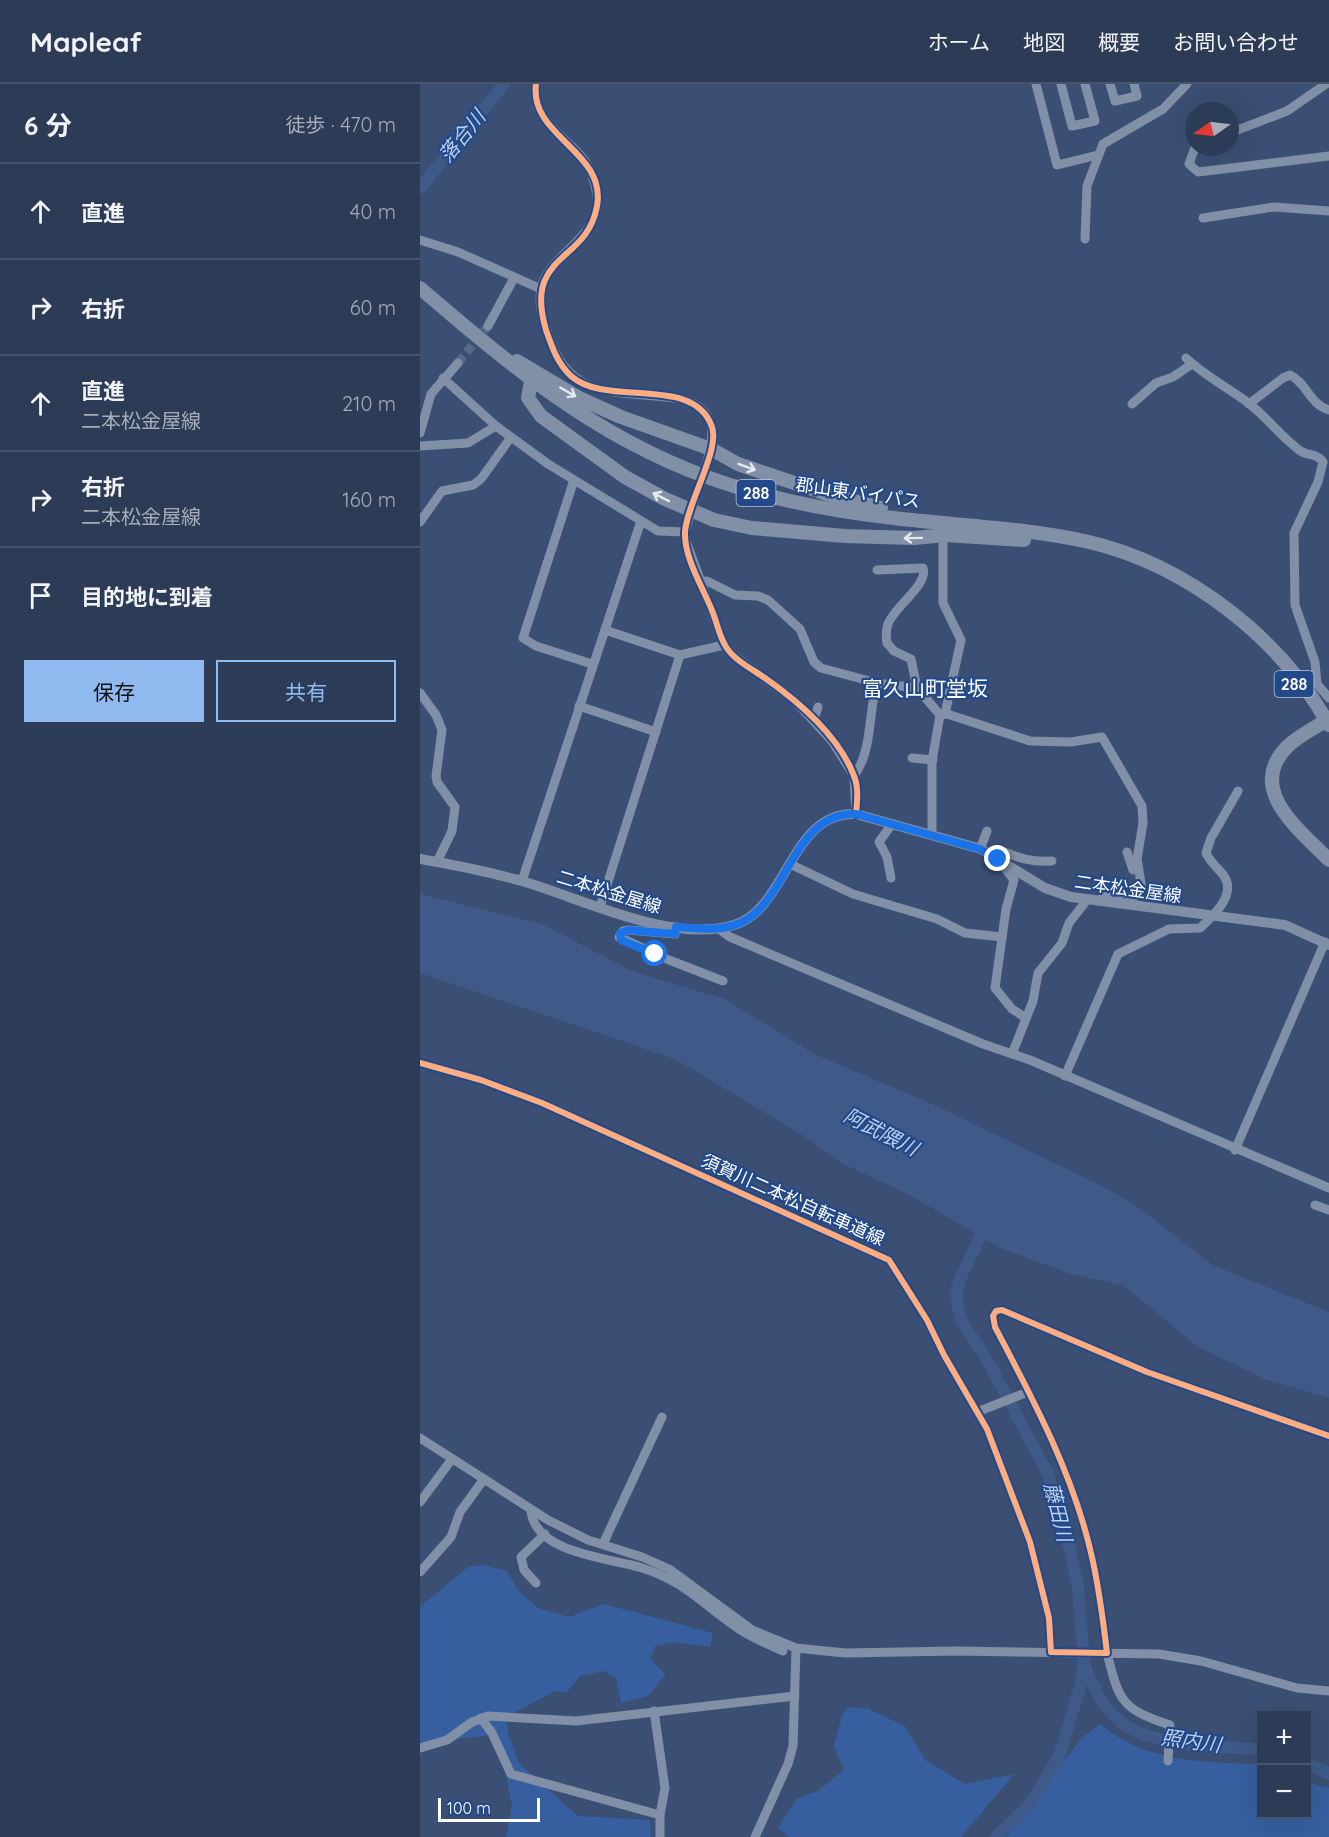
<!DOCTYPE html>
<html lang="ja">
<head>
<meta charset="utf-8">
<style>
  :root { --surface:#2c3b56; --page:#384660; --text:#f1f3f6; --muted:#a6adb9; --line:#48556c; --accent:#90b9f0 }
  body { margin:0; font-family:Quicksand,"Noto Sans JP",sans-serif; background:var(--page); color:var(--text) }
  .controls { position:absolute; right:18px; bottom:18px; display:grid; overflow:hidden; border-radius:0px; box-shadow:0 6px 24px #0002 }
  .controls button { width:54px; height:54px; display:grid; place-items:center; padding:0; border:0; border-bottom:2px solid var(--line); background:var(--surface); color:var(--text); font:30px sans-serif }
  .compass { position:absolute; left:765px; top:18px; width:54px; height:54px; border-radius:50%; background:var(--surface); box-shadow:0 6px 24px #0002; rotate:256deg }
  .scale { position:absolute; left:18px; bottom:15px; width:102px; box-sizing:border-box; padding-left:6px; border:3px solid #fff; border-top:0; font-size:16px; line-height:21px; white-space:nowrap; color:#fff; -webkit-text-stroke:4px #23498a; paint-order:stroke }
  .stop { position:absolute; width:18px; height:18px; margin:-14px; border:4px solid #1a73e8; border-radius:50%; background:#fff }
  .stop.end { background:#1a73e8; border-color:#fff; box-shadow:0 2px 6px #0008 }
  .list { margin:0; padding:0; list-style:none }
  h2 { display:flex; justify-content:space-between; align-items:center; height:78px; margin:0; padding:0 24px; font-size:26px }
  h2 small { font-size:20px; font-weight:400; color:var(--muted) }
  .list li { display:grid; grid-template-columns:39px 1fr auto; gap:18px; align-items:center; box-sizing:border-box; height:96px; padding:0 24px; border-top:2px solid var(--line) }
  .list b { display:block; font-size:22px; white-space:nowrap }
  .list p { margin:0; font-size:20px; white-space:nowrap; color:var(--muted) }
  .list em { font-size:20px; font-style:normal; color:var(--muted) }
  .actions { display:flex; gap:12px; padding:18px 24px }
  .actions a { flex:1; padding:14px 0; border:2px solid var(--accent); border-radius:0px; text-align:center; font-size:21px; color:var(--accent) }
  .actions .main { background:var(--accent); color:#111 }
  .icon { flex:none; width:33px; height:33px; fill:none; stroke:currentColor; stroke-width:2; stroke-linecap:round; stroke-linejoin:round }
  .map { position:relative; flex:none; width:909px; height:1753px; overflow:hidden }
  header { display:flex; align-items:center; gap:36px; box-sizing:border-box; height:84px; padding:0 30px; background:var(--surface); border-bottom:2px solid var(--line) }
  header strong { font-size:28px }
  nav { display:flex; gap:33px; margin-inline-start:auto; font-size:21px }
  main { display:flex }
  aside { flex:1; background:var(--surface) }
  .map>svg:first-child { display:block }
  .green { fill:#375fa0 }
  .water { fill:#3f5a88 }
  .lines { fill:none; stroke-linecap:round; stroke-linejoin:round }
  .river { stroke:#3f5a88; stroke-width:12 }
  .minor-tunnel { stroke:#586988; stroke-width:9; stroke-dasharray:9 4.5; stroke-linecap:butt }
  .minor { stroke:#8190a7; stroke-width:9 }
  .major { stroke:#808fa5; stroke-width:10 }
  .highway { stroke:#8190a6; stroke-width:14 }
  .cycleway-casing { stroke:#23498a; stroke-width:10 }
  .cycleway { stroke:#ffac80; stroke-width:6 }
  .oneway { stroke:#e6e9ed }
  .route { stroke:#1a73e8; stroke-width:8 }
  .labels { text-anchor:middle; stroke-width:4.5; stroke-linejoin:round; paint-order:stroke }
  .shield { fill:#23498a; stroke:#bdc8dc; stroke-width:1.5 }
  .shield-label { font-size:16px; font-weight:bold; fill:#fff }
  .street-label { font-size:18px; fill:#fff; stroke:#23498a }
  .water-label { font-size:20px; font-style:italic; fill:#bbd1f1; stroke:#23498a }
  .quarter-label { font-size:21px; fill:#fff; stroke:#23498a }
</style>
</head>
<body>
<header>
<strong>Mapleaf</strong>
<nav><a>ホーム</a><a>地図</a><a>概要</a><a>お問い合わせ</a></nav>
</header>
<main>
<aside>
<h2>6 分<small>徒歩 · 470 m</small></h2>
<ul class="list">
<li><svg class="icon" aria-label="ahead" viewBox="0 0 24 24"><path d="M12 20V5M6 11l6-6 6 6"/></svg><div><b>直進</b></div><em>40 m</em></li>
<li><svg class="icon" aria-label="right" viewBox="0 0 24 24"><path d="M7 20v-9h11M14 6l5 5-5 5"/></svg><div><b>右折</b></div><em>60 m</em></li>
<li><svg class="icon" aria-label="ahead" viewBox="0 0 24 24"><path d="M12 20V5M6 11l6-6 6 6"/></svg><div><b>直進</b><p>二本松金屋線</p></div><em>210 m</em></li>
<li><svg class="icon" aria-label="right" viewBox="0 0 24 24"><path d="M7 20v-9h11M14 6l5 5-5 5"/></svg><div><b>右折</b><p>二本松金屋線</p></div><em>160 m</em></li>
<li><svg class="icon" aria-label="arrive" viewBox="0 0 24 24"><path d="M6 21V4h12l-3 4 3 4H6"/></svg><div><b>目的地に到着</b></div></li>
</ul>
<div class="actions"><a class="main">保存</a><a>共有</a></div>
</aside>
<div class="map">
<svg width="909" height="1753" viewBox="0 0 909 1753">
  <rect width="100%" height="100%" fill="#3a4f73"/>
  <g class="green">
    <path d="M63,1481l24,6 11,19 20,18 31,9 35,-13 109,29 -3,14 -37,-5 -18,4 -4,13 14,16 -17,21 -27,7 -5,-25 -12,-7 -24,5 -13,16 -12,-1 -48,25 1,17 11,30 59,53 72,4 1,17h-145l6,-32 -10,-49 -10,-21 -35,4 -37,14v-146l48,-40z"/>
    <path d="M429,1623l19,2 37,17 20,34 40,24 49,-10 -53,63h-172l-11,-9 18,-29 22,-8 26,-21 -10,-24 8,-31z"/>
    <path d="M680,1640c46,39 104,38 161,40l1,50h44l1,-32 22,6v49h-323l75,-98z"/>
  </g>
  <path class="water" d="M0,810l122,30 92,48 91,27 89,55 118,50 168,81 34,19 80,62 115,46v86l-64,-19 -67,-32 -75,-62 -52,-11 -71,-26 -90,-53 -69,-32 -37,-27 -129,-77 -255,-86z"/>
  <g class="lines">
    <g class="river">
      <path d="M0,104l84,-104"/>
      <path d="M567,1139l-27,56 -4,14 2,15 4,14 23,34 63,118 23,79 7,36 6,74 -4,24 -21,70 -29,47 -34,33"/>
      <path d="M664,1580c8,19 16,38 30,52 32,33 104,29 148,34"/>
      <path d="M886,1679l23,11"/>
    </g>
    <g class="minor-tunnel">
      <path d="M38,279l30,-37"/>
      <path d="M275,414l9,-26"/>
    </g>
    <g class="minor">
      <path d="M116,0c-5,38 30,51 49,77 7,10 10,22 12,34 6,43 -50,59 -56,94 -3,15 2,31 7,45 22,71 74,55 134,65 36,10 33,37 24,66"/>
      <path d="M616,0l21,81 41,-10"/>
      <path d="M641,0l11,42 23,-5 -10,-37"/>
      <path d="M690,0l5,17 22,-5 -3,-12"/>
      <path d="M810,49l57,-22 39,-27"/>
      <path d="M779,63l-5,3 -5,14 9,8 131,-16"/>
      <path d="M783,134l71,-11 55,4"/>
      <path d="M665,155l2,-53 16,-42 60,-35 24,-25"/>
      <path d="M0,156l38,12 83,37"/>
      <path d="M68,242l26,-48"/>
      <path d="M766,274c19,18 44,31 65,47 17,14 31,32 48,45 7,6 19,3 24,12l-5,20 -24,51 1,72 20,57 2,22 12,14"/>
      <path d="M23,294l53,48 52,38 110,67 27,1"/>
      <path d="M712,320l24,-21 17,-6 19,-13"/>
      <path d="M829,320l34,-26 7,-3c17,8 20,30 39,35"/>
      <path d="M0,349l11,-39 27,-31"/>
      <path d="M0,362l48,-3 28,-17"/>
      <path d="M154,396l-51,158 13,8 56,18"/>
      <path d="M275,414l-10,34 1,9 38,104 10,11 59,43 39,42 22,35 2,38"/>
      <path d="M0,438l22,-31 31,-6 8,-6 30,-42"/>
      <path d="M523,460v59l18,37 -16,74"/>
      <path d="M457,486l46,-2c6,16 -29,39 -35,56 -2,6 -2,13 -1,19l7,8 17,8 6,29 23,27"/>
      <path d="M280,498l7,-1 28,14 23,1 10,4 32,29 14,33 7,6 56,15 40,5"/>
      <path d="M185,546l75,25 44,-10"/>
      <path d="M0,609l16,22 6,15 -6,46 1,6 18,25 -3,24 -15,31"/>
      <path d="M159,622l77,26"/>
      <path d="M394,636l4,-13"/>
      <path d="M492,674l21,2"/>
      <path d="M434,692c19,-26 14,-64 23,-93"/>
      <path d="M512,751v-74l8,-46 7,-1 83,27 41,1 31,-5 40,69 1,17 -6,36 5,30 -8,9 -28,-3 -8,6"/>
      <path d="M560,765l7,-18"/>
      <path d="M707,768l6,18"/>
      <path d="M570,770l9,-4c18,7 32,13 53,11"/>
      <path d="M579,777l15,19 -8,29 -11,79 17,21 14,9"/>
      <path d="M370,780l63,30 84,25 28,14 37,4"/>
      <path d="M471,794l-4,-21 -8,-15 13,-18"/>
      <path d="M102,797l119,-360"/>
      <path d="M180,823l80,-252"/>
      <path d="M256,843l-1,7 -46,-4 -6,1 -4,6 50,23 54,21"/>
      <path d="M299,845l11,8 253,107 47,16 299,128"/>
      <path d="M592,970l21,-53 5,-28 24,-30 7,-20 18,-23"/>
      <path d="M645,992l53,-122 51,-25 31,-1c12,-11 37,-33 24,-52 -6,-8 -14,-14 -18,-23l5,-15 27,-47"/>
      <path d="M815,1066l90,-208"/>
      <path d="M895,1121l14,5"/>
      <path d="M557,1328l51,-20"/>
      <path d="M0,1354l128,82 40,20 54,17 27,12 83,61 44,18 49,5 111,-2 203,3 42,7 96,27 32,3"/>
      <path d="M0,1418l32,-43"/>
      <path d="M111,1426c3,44 80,48 111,58 45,14 63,39 100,63 13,8 27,14 41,20"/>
      <path d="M183,1460l59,-127"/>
      <path d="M0,1488l31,-35 9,-25 24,-33"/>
      <path d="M116,1499l-12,-13 -3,-13 24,-23"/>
      <path d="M687,1569c12,48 14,56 63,72l-2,36"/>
      <path d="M234,1627l11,77 -5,27v22"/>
      <path d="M61,1634l11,15 19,41 149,41"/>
      <path d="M0,1664l27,-8 25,-18 16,-6 88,5 219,-25"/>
      <path d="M335,1753l33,-73 5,-18 3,-98"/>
    </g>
    <path class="major" d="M0,775c35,6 69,13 102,22 61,18 149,63 212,44 54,-16 56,-114 122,-111l125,35 64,39 26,9 214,28 44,20"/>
    <g class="highway">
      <path d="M0,204c90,77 174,148 287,189 63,23 128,35 195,42 62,7 126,9 187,23 98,23 192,96 240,183"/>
      <path d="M97,277l64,38 40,18 90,32 27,15 89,30 54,14"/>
      <path d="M111,297l-3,17 13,18 84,61 40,22 49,21 38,8 93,8 69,2 32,-3 78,5"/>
      <path d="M906,636c-12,9 -27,15 -38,26 -44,43 13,85 41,114"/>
    </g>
    <g class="cycleway-casing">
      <g id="cycleway">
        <path d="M116,0c-7,53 71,67 61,122 -10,58 -74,46 -51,124 6,17 11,33 25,46 36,32 123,-2 141,51 8,24 -25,76 -27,105 -1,27 19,57 28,81 4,10 6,22 12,32 7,14 27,24 40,33 34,24 74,58 89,98 5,12 3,26 2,38"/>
        <path d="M0,979l61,17 61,23 347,157 38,60 17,35 43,74 43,113 19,76 2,34 56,1c-4,-34 -8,-67 -16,-100 -18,-79 -58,-154 -96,-226l-2,-11 3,-5 6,-1 145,62 182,64"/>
      </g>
    </g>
    <use href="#cycleway" class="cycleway"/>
  </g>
  <defs><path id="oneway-shaft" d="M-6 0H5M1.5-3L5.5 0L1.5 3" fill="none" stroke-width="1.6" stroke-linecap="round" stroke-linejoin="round" transform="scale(1.5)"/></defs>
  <g class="oneway">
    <use href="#oneway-shaft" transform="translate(148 308) rotate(30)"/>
    <use href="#oneway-shaft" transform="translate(327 383) rotate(20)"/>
    <use href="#oneway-shaft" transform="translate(241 413) rotate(-153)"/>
    <use href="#oneway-shaft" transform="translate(493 454) rotate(179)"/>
  </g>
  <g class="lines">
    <path class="route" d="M235,870l-34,-14 -1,-7 9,-3 46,4 1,-7c21,1 44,5 64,-4 48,-20 52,-111 116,-109l124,35 18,10"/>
  </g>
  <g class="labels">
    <g class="shield">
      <rect x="316.5" y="396" width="39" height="26" rx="4.5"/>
      <rect x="854.5" y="587" width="39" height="26" rx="4.5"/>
    </g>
    <g class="shield-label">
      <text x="336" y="415">288</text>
      <text x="874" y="606">288</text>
    </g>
    <g class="street-label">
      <text transform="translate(438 409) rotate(8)" y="6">郡山東バイパス</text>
      <text transform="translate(708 805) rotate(8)" y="6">二本松金屋線</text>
      <text transform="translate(189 808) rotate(17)" y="6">二本松金屋線</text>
      <text transform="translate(373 1116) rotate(24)" y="6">須賀川二本松自転車道線</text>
    </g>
    <g class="water-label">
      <text transform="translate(42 52) rotate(-51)" y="7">落合川</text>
      <text transform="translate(461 1048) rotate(27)" y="7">阿武隈川</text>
      <text transform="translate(638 1428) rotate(76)" y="7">藤田川</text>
      <text transform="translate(771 1657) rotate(8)" y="7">照内川</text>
    </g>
    <g class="quarter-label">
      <text x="505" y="612">富久山町堂坂</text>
    </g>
  </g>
</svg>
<div class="controls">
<button>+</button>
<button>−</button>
</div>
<svg class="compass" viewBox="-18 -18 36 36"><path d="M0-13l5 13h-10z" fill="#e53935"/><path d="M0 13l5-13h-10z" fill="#a6adb9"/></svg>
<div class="scale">100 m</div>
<div class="stop" style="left:235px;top:870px"></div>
<div class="stop end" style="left:578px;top:775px"></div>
</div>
</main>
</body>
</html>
